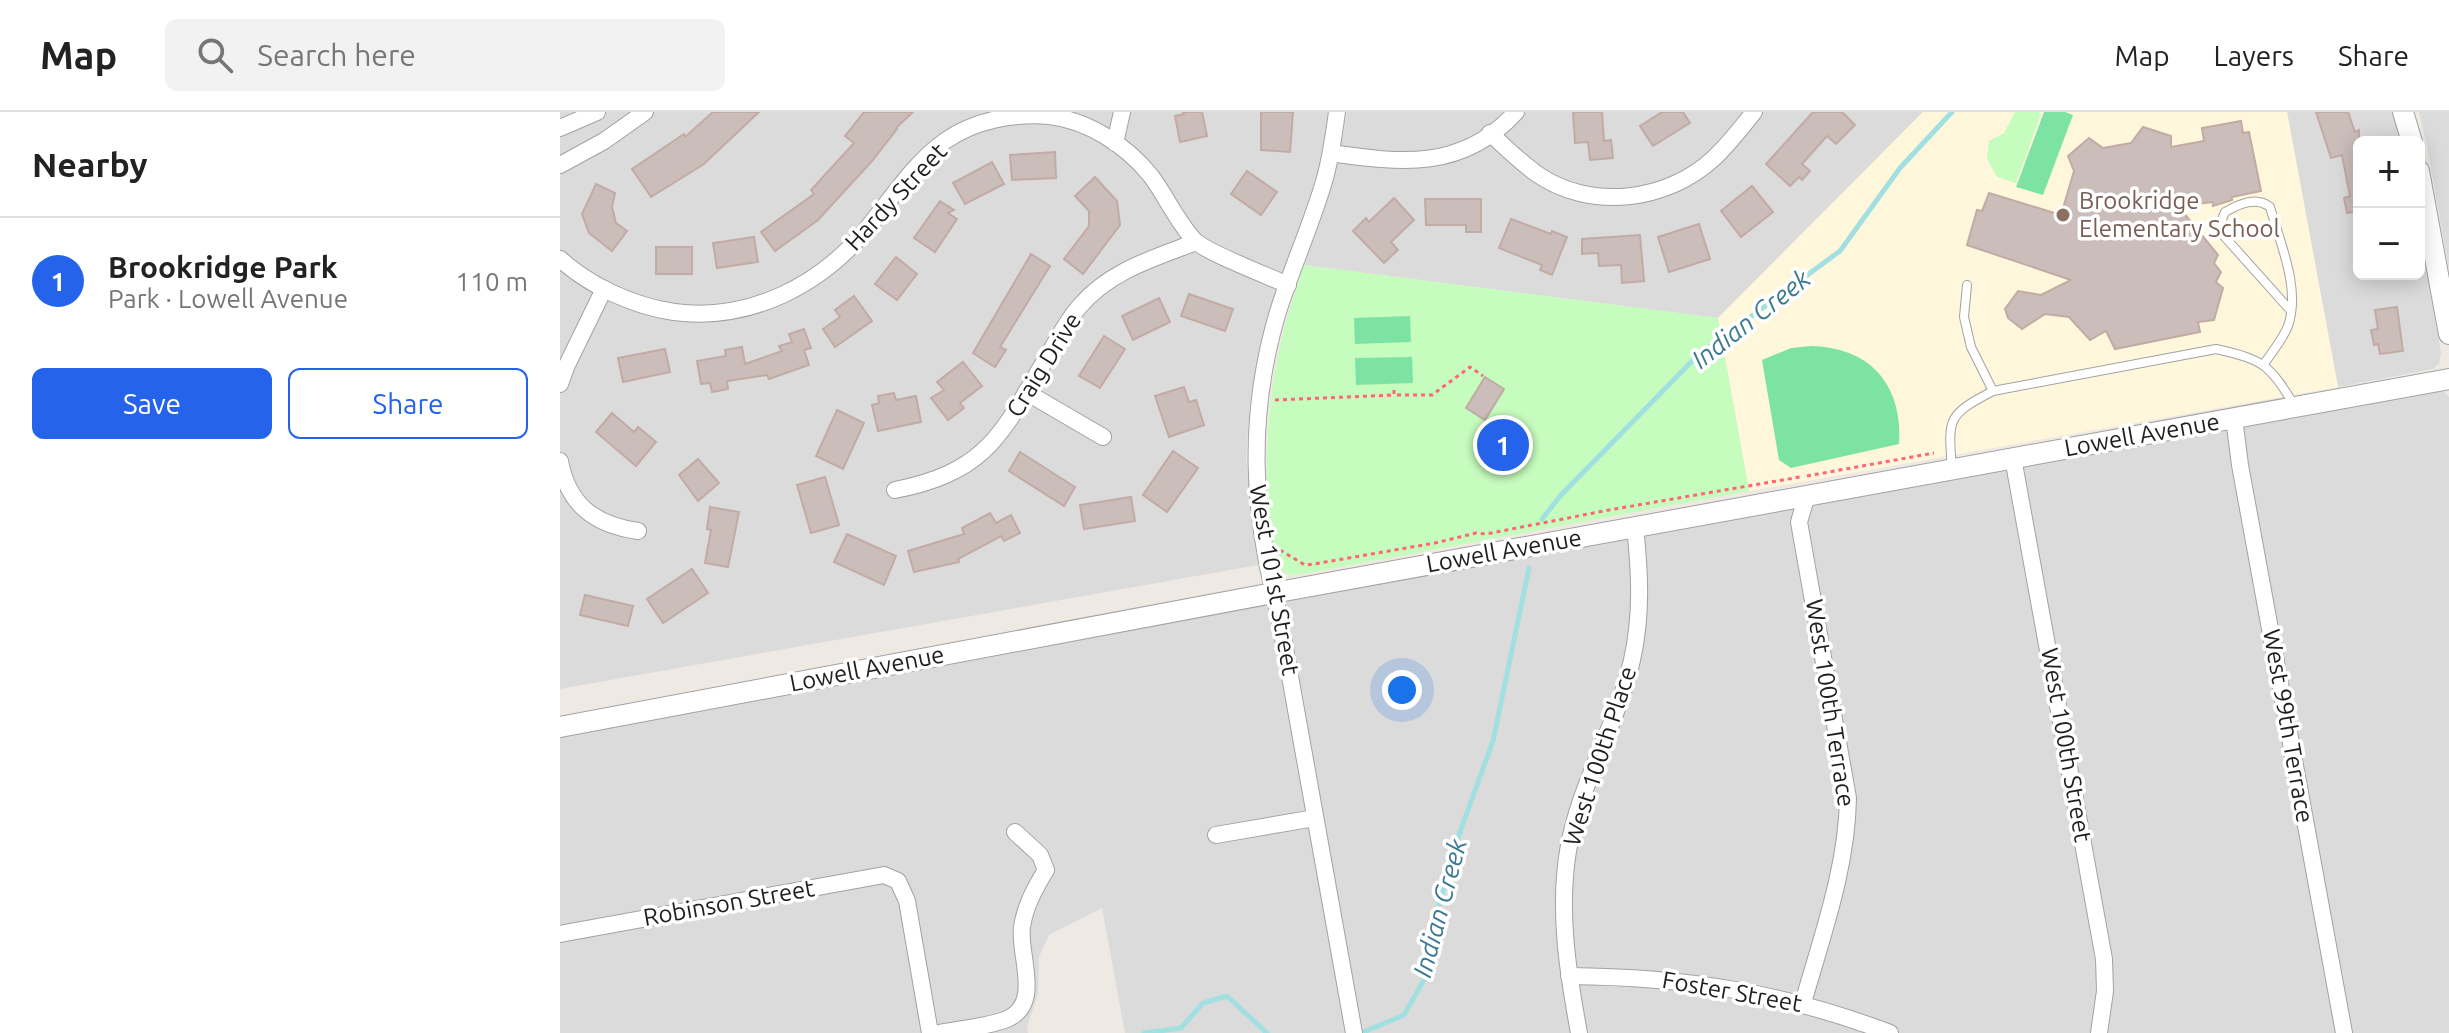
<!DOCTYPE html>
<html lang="en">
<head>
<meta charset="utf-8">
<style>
  :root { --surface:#fff; --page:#f2f2f2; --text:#222; --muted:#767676; --line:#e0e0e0; --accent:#2563eb }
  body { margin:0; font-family:Ubuntu,sans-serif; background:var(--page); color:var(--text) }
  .controls { position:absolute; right:24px; top:24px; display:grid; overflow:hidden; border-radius:12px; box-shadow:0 4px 20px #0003 }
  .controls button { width:72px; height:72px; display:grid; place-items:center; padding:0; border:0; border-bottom:2px solid var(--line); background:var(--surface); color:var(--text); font:40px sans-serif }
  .you { position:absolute; left:842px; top:578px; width:28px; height:28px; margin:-20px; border:6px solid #fff; border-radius:50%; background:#1a73e8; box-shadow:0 0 0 12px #1a73e833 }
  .badge { display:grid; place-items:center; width:52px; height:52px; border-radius:50%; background:var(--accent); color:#fff; font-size:26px; font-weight:700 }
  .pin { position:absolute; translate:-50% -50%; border:4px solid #fff; box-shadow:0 2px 8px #0006 }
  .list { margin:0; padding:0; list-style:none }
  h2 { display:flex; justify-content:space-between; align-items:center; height:104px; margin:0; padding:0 32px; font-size:34px }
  h2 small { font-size:26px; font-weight:400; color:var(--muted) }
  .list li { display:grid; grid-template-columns:52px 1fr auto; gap:24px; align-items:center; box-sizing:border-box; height:128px; padding:0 32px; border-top:2px solid var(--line) }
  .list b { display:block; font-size:30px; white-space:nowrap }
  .list p { margin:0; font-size:26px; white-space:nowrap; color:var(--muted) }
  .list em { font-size:26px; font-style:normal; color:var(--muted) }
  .actions { display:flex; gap:16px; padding:24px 32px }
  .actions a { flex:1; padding:18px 0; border:2px solid var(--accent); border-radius:12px; text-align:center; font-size:28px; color:var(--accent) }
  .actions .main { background:var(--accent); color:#fff }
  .icon { flex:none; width:44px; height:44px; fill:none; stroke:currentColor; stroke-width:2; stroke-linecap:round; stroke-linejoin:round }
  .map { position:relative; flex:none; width:1889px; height:921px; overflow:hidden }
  header { display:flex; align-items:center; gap:48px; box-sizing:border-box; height:112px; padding:0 40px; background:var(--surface); border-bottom:2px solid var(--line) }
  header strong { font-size:38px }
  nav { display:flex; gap:44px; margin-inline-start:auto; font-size:28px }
  .search { width:560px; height:72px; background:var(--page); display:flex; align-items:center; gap:20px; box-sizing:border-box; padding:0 28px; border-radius:12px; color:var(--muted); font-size:30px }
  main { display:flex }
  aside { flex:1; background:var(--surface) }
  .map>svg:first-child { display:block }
  .residential { fill:#dcdbdb }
  .education { fill:#fff7dc }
  .park { fill:#c6fcbd }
  .pitch { fill:#7ce3a5 }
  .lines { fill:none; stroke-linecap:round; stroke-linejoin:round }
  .stream { stroke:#a1dfe0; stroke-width:5 }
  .building { fill:#cbbdb9; stroke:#c2aba5; stroke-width:2 }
  .service-casing { stroke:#a2a2a2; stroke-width:10 }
  .minor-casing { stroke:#a2a2a2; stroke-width:18 }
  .tertiary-casing { stroke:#a2a2a2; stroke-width:22 }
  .path { stroke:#ff6477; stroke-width:3; stroke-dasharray:4 4; stroke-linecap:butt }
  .service { stroke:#fff; stroke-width:8 }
  .minor { stroke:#fff; stroke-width:16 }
  .tertiary { stroke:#fff; stroke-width:20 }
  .education-dot { fill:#8d6e63; stroke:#fff; stroke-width:3 }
  .labels { text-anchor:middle; stroke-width:7; stroke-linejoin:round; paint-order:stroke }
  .street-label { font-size:24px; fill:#1e1e1e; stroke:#fff }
  .education-label { font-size:24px; fill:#785e54; stroke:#fff; text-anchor:start }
  .water-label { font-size:26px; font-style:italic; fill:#3b7a92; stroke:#fff }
</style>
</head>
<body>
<header>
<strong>Map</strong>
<div class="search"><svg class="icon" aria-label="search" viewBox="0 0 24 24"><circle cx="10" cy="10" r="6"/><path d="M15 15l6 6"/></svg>Search here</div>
<nav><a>Map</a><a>Layers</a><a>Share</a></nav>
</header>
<main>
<aside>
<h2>Nearby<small></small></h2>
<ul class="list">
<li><span class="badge">1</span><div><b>Brookridge Park</b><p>Park · Lowell Avenue</p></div><em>110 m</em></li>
</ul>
<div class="actions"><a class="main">Save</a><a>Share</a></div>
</aside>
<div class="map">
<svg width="1889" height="921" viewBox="0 0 1889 921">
  <rect width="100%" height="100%" fill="#efe9e3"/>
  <g class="residential">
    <path d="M0,0h769l-11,59 -57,171 -11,60 -4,55 12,108 -698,124z"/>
    <path d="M787,0h576l-205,206 -414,-53 39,-130z"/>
    <path d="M1727,0h108l8,30h-44v132h60v-48l22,127 -2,11 -6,5 -95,18z"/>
    <path d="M1859,0h30v158l-21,-119z"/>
    <path d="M1872,278l11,1 6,6v636h-1324l-23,-125 -53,27 -10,22 -1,37 -11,32 1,7h-468v-298z"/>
  </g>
  <path class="education" d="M1363,0h364l51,275 -589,104 -31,-173z"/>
  <g class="park">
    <path d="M1455,0h24l2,2 -25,69 -19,-6 -10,-18 2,-18 15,-8z"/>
    <path d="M744,153l414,53 31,173 -441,82c-16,3 -23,4 -33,-10 -17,-106 -7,-198 29,-298z"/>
  </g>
  <g class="pitch">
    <path d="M1484,0h21l8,3 -30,80 -27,-8z"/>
    <path d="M850,204l1,26 -56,2 -1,-26z"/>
    <path d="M1251,234c59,1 92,39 88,98l-108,24 -12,-8 -17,-100 29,-12z"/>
    <path d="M852,245l1,26 -57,2 -1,-27z"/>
  </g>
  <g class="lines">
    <g class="stream">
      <path d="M982,407l19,-24 136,-139 143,-105 60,-83 52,-56"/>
      <path d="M584,921l37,-5 22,-25 24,-7 40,37"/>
      <path d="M801,921l43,-18 26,-46 7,-55 15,-60 41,-113 36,-173"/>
    </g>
  </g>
  <g class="building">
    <path d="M153,0h46l-55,52 -53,33 -19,-28 52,-35 1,3z"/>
    <path d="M304,0h49l-17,16 1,1 -25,32 -54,59 -43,31 -14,-19 53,-38 -3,-4 43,-47 -9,-7z"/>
    <path d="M623,0h19l5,24 -27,6 -5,-26 9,-2z"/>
    <path d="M701,0h32l-3,40 -29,-2z"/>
    <path d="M1013,0h29l2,29 7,-1 2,18 -23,2 -2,-18 -13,1z"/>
    <path d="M1102,0h21l7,11 -37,23 -13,-20z"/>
    <path d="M1253,0h29l13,13 -19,19 -9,-8 -25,28 8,7 -8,9 -3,-3 -9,9 -24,-22z"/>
    <path d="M1756,0h32l7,20 4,-2v81l-12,2 -3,-15 6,-2 -8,-41 -11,3z"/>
    <path d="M1681,9l2,12 6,-1 12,59 -29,6v3l-19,6v-4l-35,4 40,49 -4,8 7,9 -5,10 7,6 -9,32 -16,2 2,10 -85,17 -9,-18 -16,9 -21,-23 -24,-3 -23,15 -14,-11 -3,-9 13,-18 23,4 30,-15 -104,-35 10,-35 5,1 7,-18 72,22 13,-44 -6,-15 21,-18 14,10 28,-5 12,-16 28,9v11l33,-6 -2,-13z"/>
    <path d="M495,40l1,26 -44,2 -2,-25z"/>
    <path d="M432,50l12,22 -39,20 -12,-21z"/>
    <path d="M687,59l30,21 -16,23 -30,-21z"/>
    <path d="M535,65l22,24 3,24 -37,49 -19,-15 25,-33v-15l-14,-15z"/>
    <path d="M36,72l19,9 -3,14 4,16 11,8 -15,20 -23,-18 -7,-19z"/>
    <path d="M1192,74l21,26 -32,25 -20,-26z"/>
    <path d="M834,86l20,22 -23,22 7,8 -14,13 -31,-32 13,-13 3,4z"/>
    <path d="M865,87h56v33h-15v-7h-40z"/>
    <path d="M380,89l14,9 -6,3 9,6 -22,33 -21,-14z"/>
    <path d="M951,107l40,15 1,-3 15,6 -15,38 -12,-5 2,-5 -43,-17z"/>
    <path d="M1139,112l11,35 -41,13 -11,-35z"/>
    <path d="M1080,123l4,46 -22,2 -1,-18 -22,1 -1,-13 -16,1v-15z"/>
    <path d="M194,125l4,25 -41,6 -4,-25z"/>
    <rect x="96" y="135" width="36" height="27"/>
    <path d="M471,142l19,12 -50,81 6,3 -11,17 -22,-14z"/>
    <path d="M336,145l21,17 -20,26 -22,-16z"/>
    <path d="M629,182l44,15 -8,22 -44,-15z"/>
    <path d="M294,184l18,25 -37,26 -12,-18 17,-12 -5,-7z"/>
    <path d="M599,186l11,24 -37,18 -11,-24z"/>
    <path d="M1837,195l6,44 -23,3 -2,-10 -4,1 -3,-15 7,-1 -3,-19z"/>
    <path d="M244,217l7,19 -7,2 5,15 -40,14 -2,-4 -40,6 1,8 -16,3 -2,-9 -9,1 -4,-23 29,-5 -1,-6 17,-3 3,17 37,-13 -3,-5 13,-4 -3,-8z"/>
    <path d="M544,224l21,13 -25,39 -21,-12z"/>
    <path d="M105,237l5,23 -47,10 -5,-24z"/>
    <path d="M403,250l19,24 -22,17 4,5 -16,12 -17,-22 13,-8 -7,-8z"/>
    <path d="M925,265l19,12 -19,31 -19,-12z"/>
    <path d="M624,275l5,15 7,-2 8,25 -35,12 -14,-41z"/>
    <path d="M334,281l2,7 20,-4 5,26 -43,9 -6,-26 7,-2 -1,-7z"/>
    <path d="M277,298l27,13 -21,46 -27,-13z"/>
    <path d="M52,301l22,19 4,-5 18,15 -20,24 -40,-34z"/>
    <path d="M613,339l25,17 -31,44 -24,-17z"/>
    <path d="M460,340l55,35 -11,19 -55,-35z"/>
    <path d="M138,347l21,24 -21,18 -19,-26z"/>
    <path d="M265,365l14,48 -28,8 -14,-48z"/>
    <path d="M571,385l4,24 -51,8 -4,-24z"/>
    <path d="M150,395l29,5 -11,55 -23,-4 6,-33 -4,-1z"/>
    <path d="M430,401l6,10 15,-8 9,18 -16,8 -3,-5 -43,23 1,3 -45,10 -6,-21 56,-17 -2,-6z"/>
    <path d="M287,422l49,22 -12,29 -50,-23z"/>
    <path d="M132,457l16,24 -45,30 -16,-24z"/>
    <path d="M25,483l48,11 -5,20 -48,-11z"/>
  </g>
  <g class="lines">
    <g class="service-casing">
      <g id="service">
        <path d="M1407,173l-3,32 7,30 22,44"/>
        <path d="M1704,252c8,-12 19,-25 24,-38 13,-37 -8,-83 -18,-119 -14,-11 -31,-3 -45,5l-5,12 3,11 68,76"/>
        <path d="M1392,357c-4,-51 -5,-54 41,-78l223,-42c49,11 53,16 79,57"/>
      </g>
    </g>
    <g class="minor-casing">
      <g id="minor">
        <path d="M777,0c-3,22 -6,44 -12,66 -13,46 -34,91 -48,137 -30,103 -25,197 2,300l75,418"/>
        <path d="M0,16l37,-16"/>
        <path d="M930,21c15,14 30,29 47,41 53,37 130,28 177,-16 15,-14 27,-30 40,-46"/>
        <path d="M555,31l7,-31"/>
        <path d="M771,41c70,10 132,18 185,-41"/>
        <path d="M0,53l44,-24 41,-29"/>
        <path d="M0,147c30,27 73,47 114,53 76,10 148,-27 195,-86 23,-28 46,-64 76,-85 30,-21 69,-28 104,-25 39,4 78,30 102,60 15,20 26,46 44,65 13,12 73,35 93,44"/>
        <path d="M0,272l6,-17 38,-78"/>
        <path d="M466,280l77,45"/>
        <path d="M1674,306l6,47 104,568"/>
        <path d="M1453,346l91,501 1,32 -6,42"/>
        <path d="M0,349c8,44 35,64 78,70"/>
        <path d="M335,378c96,-19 108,-60 154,-136 9,-16 18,-33 30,-47 30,-36 75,-49 117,-65"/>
        <path d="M656,723l99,-17"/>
        <path d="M0,822l324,-59 14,6 9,20 23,132"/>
        <path d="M1009,864c115,1 213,16 321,57"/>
        <path d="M1243,891c19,-67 44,-135 45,-205l-49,-276 8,-27"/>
        <path d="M379,921c22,-4 48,-6 68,-14 36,-15 11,-65 15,-92 3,-21 13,-39 24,-57l-6,-15 -25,-23"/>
        <path d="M1019,921c-11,-60 -21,-121 -11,-182 11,-67 49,-125 64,-191 10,-45 8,-87 3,-133"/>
      </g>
    </g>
    <g class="tertiary-casing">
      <g id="tertiary">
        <path d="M1843,0l9,30"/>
        <path d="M1859,59l30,163"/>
        <path d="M0,615l713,-134 1176,-214"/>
      </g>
    </g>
    <g class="path">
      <path d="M834,278v5h38l38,-28 13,9"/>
      <path d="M715,288l119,-5"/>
      <path d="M1247,364l127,-23"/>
      <path d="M720,438l25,15 9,-1 121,-21 41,-10 10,1 123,-24 191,-33"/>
    </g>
    <use href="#service" class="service"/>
    <use href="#minor" class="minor"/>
    <use href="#tertiary" class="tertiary"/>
  </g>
  <circle class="education-dot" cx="1503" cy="103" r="8"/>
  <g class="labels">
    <g class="street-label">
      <text transform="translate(336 85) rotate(-47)" y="8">Hardy Street</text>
      <text transform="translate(484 253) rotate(-58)" y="8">Craig Drive</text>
      <text transform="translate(1582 323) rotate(-10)" y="8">Lowell Avenue</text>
      <text transform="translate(944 439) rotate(-10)" y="8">Lowell Avenue</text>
      <text transform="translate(714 468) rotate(80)" y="8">West 101st Street</text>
      <text transform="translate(307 557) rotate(-11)" y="8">Lowell Avenue</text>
      <text transform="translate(1270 591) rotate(81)" y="8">West 100th Terrace</text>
      <text transform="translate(1728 614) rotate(80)" y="8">West 99th Terrace</text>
      <text transform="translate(1506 633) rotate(80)" y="8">West 100th Street</text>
      <text transform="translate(1040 644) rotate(-72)" y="8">West 100th Place</text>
      <text transform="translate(169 791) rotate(-10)" y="8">Robinson Street</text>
      <text transform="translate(1172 880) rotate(10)" y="8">Foster Street</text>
    </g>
    <g class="education-label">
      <text x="1519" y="97">Brookridge<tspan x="1519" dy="28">Elementary School</tspan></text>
    </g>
    <g class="water-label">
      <text transform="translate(1191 207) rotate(-38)" y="9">Indian Creek</text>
      <text transform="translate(880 796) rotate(-75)" y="9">Indian Creek</text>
    </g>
  </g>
</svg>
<div class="controls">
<button>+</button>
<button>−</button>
</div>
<div class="you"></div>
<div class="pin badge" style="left:943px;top:333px">1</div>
</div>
</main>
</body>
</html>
